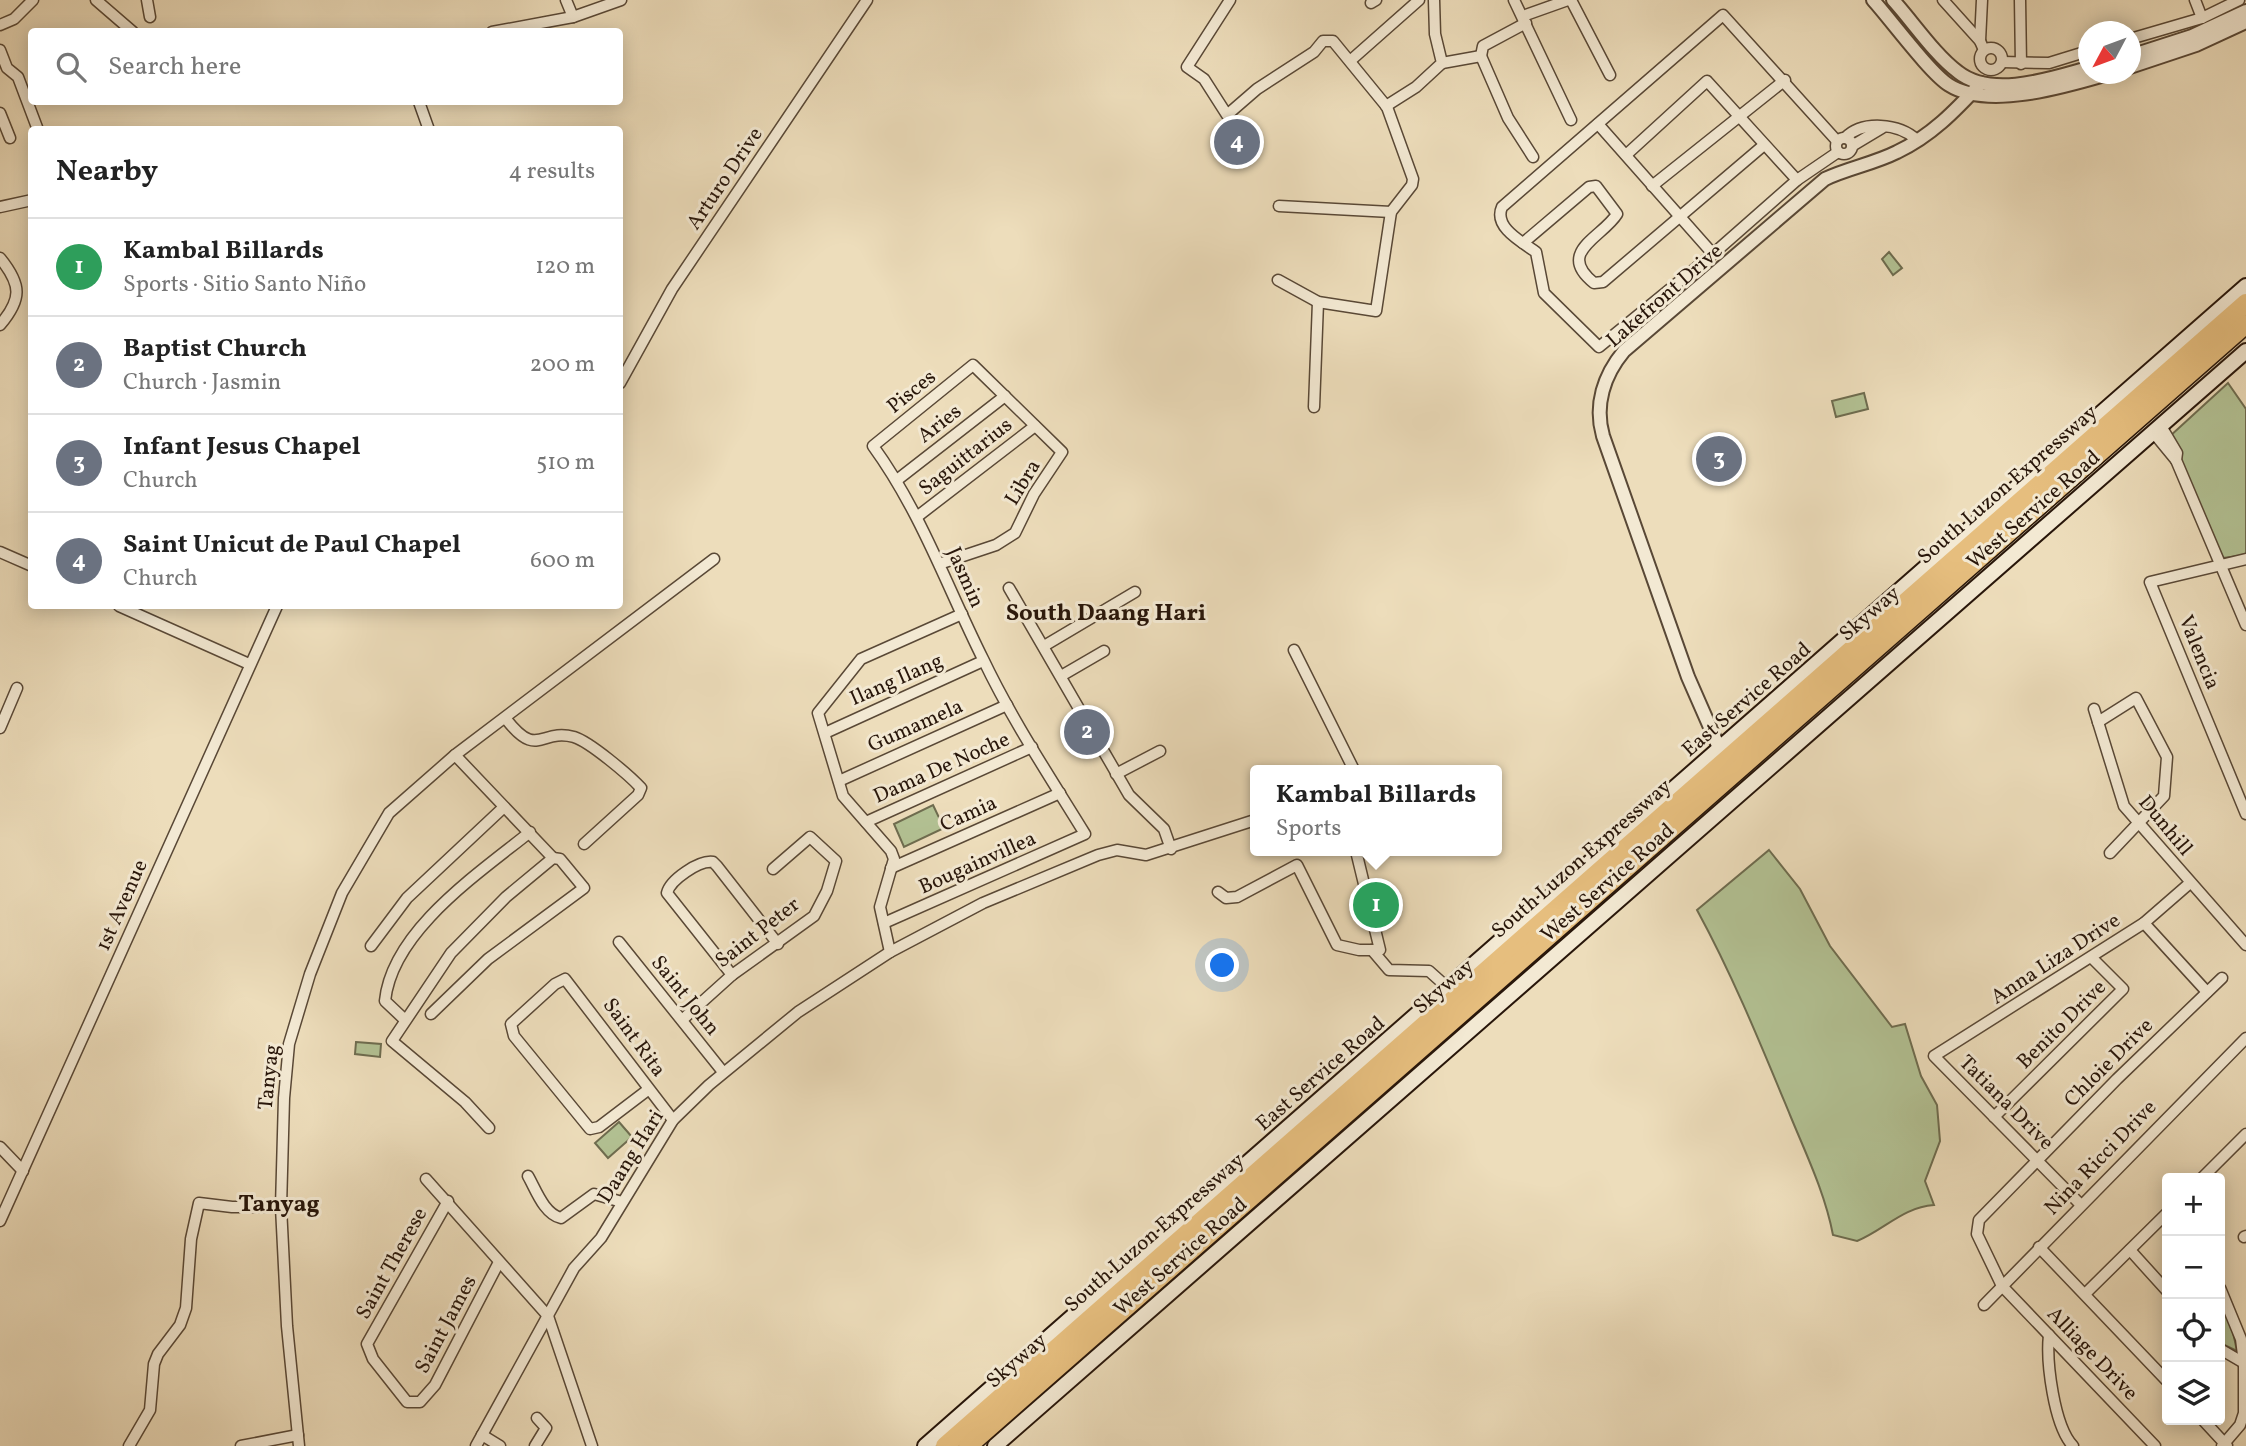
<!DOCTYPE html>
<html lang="en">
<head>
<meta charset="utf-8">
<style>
  :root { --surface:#fff; --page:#f6f6f6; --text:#222; --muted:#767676; --line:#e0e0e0; --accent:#b45309 }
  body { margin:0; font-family:Vollkorn,serif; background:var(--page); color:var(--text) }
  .controls { position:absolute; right:21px; bottom:21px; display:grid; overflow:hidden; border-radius:7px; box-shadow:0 4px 18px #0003 }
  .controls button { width:63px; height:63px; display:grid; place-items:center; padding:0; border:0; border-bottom:2px solid var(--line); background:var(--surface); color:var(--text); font:35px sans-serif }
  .compass { position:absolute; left:2078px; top:21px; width:63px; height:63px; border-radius:50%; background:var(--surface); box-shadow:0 4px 18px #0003; rotate:229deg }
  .you { position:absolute; left:1223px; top:966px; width:24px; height:24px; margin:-18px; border:5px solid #fff; border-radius:50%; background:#1a73e8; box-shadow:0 0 0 10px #1a73e833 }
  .badge { display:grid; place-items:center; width:46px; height:46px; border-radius:50%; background:var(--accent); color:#fff; font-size:23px; font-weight:700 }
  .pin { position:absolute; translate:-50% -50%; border:4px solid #fff; box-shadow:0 2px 7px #0006 }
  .popup { position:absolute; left:1250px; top:765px; width:252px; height:91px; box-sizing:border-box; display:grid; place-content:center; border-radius:7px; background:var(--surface); filter:drop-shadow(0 2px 5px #0005); font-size:23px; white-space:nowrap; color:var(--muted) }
  .popup b { font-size:26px; color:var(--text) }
  .popup::after { content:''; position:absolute; left:50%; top:100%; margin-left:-14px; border:14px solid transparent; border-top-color:var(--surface) }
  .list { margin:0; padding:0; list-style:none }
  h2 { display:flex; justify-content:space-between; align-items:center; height:91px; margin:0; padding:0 28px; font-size:30px }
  h2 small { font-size:23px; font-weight:400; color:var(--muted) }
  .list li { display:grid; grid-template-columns:46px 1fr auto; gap:21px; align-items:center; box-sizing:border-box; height:98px; padding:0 28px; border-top:2px solid var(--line) }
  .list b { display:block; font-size:26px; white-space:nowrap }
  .list p { margin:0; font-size:23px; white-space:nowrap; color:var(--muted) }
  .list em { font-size:23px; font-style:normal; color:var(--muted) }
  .icon { flex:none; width:38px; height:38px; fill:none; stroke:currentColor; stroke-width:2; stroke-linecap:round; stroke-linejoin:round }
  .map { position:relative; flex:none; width:2246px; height:1446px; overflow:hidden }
  .search { position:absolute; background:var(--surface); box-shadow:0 4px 18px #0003; left:28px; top:28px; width:595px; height:77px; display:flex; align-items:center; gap:18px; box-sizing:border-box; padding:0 24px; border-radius:7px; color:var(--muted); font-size:26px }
  .panel { position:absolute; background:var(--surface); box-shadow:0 4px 18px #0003; left:28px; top:126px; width:595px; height:483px; border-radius:7px }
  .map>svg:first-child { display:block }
  .green { fill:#b3c294; stroke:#6e6c4f; stroke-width:2 }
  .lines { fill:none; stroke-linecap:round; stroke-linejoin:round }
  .minor-casing { stroke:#594836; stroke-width:13 }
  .tertiary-casing { stroke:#594836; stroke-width:16 }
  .secondary-casing { stroke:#28160a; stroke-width:18 }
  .motorway-casing { stroke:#28160a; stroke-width:21 }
  .minor { stroke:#f3e9d3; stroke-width:10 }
  .tertiary { stroke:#f3e9d3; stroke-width:12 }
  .secondary { stroke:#f3e9d3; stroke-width:14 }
  .motorway { stroke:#e6be7e; stroke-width:18 }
  .labels { text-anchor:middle; stroke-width:6; stroke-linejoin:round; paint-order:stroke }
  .street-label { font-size:21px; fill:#28160a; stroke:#f3e9d3 }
  .quarter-label { font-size:24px; font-weight:bold; fill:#28160a; stroke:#f3e9d3 }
</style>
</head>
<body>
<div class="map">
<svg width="2246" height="1446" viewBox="0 0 2246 1446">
  <rect width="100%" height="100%" fill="#edddbb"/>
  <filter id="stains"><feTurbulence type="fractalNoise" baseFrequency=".00286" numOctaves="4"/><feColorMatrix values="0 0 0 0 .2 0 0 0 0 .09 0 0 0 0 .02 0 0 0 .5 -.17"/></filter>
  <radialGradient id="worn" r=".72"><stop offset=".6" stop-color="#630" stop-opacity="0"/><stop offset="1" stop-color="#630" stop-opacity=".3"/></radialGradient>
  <g class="green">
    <path d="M1889,252l13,16 -9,7 -11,-16z"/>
    <path d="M2228,383l18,26v146l-23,3 -54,-121z"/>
    <path d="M1864,393l4,16 -32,8 -4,-16z"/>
    <path d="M933,805l11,23 -40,19 -10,-23z"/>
    <path d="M1769,850l31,39 30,57 62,81 13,-3 16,52 16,29 3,36 -15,40 9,24c-31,2 -50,25 -77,36l-24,-6c-8,-42 -27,-81 -43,-120 -29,-70 -57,-139 -93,-205z"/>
    <path d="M356,1042l25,2 -1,13 -25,-3z"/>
    <path d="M619,1122l13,15 -24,21 -13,-15z"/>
    <path d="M2220,1300l11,23 6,28 -17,-8z"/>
  </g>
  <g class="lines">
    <g class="minor-casing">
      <g id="minor">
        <path d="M96,0l37,32"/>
        <path d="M147,0l3,17"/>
        <path d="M566,0l7,17"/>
        <path d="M1230,0l-43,67 17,12 23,36 30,-26 57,-37 9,-11h10l54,66 26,72 -1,6 -21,27 -15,99 -58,-9 -40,-22"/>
        <path d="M1514,0l57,120"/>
        <path d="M1571,0l39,75"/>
        <path d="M1943,0l37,41 4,9"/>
        <path d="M2020,0l1,64"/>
        <path d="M2195,0l7,18"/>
        <path d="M1371,3l5,-3"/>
        <path d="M1523,16l45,-16"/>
        <path d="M0,25l14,-6 19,-19"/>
        <path d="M492,32l81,-15 48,-17"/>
        <path d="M2130,39l72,-21 37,-18"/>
        <path d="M1980,41l2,-41"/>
        <circle cx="1991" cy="59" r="11"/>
        <path d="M0,50l7,18 11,9 20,53"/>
        <path d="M1481,56l2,-10 43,-23"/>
        <path d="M1350,61l69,-61"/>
        <path d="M2002,62l47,1 39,-12"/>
        <path d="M1442,63l39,-7 27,62 25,39"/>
        <path d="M419,102l10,28"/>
        <path d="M1386,106l30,-19 26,-24 -7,-29 -1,-34"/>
        <path d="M0,113l10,25"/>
        <path d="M1598,124l115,130"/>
        <circle cx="1844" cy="146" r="8"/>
        <path d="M1845,138c17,-18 54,-15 72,2"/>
        <path d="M1837,141l-114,-126 -221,192c-9,20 20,35 34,45l8,41 55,54 114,-93 84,-74 41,-28"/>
        <path d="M1852,146l30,-18"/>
        <path d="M1626,155l81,-74 90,99"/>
        <path d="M1652,186l133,-106"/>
        <path d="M1279,206l112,6"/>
        <path d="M0,207l32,-7"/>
        <path d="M1523,243l66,-56 7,-1 21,28c-14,23 -62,38 -23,69l9,-1 161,-137"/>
        <path d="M0,258c22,27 22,41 0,67"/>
        <path d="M620,383l52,-94 195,-289"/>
        <path d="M1314,407l4,-105"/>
        <path d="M2161,426l16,27 -1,7 70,165"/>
        <path d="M2153,432l23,28"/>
        <path d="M897,480l108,-84"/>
        <path d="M918,516l117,-90"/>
        <path d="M0,552l32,14"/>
        <path d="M2246,559l-96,23 96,232"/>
        <path d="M1009,588l120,207 35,34 7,20"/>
        <path d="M119,606l130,58"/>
        <path d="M1044,646l91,-54"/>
        <path d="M1294,650l60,120"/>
        <path d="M1061,676l43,-25"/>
        <path d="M2094,709l30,97 122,139"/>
        <path d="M506,719c32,41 34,9 68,18 16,5 55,38 67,51l-3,7 -54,49"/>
        <path d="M2098,722l38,-24 31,59 -3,39 -54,57"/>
        <path d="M0,728l17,-40"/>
        <path d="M825,733l158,-72"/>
        <path d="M455,755l259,-196"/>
        <path d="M1116,774l44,-23"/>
        <path d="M839,781l168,-76"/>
        <path d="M866,822l166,-75"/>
        <path d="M891,868l169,-75"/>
        <path d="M1218,892l8,6 11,-1 60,-32 40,80 22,5h21l-24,-99"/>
        <path d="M884,923l201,-89c-35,-57 -73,-114 -102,-175 -36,-72 -62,-147 -110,-213l100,-81 89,87 -28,42 -19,39 -19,12 -57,19"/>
        <path d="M2144,923l63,69"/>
        <path d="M619,942l104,130"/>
        <path d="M371,946l36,-48 97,-91"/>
        <path d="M1372,950l17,20 40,1 19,17"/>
        <path d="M890,952l-10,-45 14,-48 -3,-8 -48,-55 -25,-83 43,-54 101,-45"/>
        <path d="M732,975l-65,-82c3,-13 32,-33 46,-31l4,4 61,78"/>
        <path d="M431,1014l57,-55 96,-71 -24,-29 -7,-1"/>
        <path d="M404,1019l-19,-18c7,-70 94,-128 145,-169"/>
        <path d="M682,1020l50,-45 82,-59 13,-25 9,-30 -26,-24 -37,32"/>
        <path d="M649,1089l-50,38 -9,2 -76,-93 -3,-12 44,-40 10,-5 108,141"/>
        <path d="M1994,1117l129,-128 -31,-31"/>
        <path d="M0,1147l23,24"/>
        <path d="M528,1176c8,14 16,38 33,42l33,-24 28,8"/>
        <path d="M2202,1178l44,-44"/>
        <path d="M426,1179l122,137 44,130"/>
        <path d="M448,1201l-81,143 6,15 34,43h13l15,-17 64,-123"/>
        <path d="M2081,1205l-147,-149 210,-133 46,-40"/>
        <path d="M0,1221l277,-615"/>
        <path d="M2244,1237l2,-1"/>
        <path d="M2039,1247l128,134"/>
        <path d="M2130,1250l37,41"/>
        <path d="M2220,1288l21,51 3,24v50l-4,12 -18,21"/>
        <path d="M2085,1294l82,-81"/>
        <path d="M1984,1305l262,-267"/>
        <path d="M2049,1335c-3,27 5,91 24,111"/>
        <path d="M2220,1349l24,14"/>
        <path d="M2203,1420l24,26"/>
        <path d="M482,1435l18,11"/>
        <path d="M129,1446l21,-36 4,-46 4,-10 22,-29 6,-17 5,-69 8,-36 33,4h49"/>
        <path d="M241,1446l57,-11"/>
        <path d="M299,1446l-12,-120 -6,-119 3,-109 5,-54 21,-70 32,-81 47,-80 66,-58 98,103 -47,39 -55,56 -59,88 73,61 24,26"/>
        <path d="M476,1446l98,-178 27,-30 72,-118 36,-35 89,-73 92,-60 93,-49 115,-48 19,-5 29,5 109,-35"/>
        <path d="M535,1446l11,-18 -9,-10"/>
        <path d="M2155,1446l-153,-160 -25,-52 2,-14 138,-141 105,-101"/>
      </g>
    </g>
    <g class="tertiary-casing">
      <g id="tertiary">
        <path d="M1873,0c18,20 57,73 76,85 39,25 118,1 159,-11"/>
        <path d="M1893,0c20,22 42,55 65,72 34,27 94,6 130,-4"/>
        <path d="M2130,56l62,-20 54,-25"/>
        <path d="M2130,67l66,-22 50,-23"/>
        <path d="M1720,750l-32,-73 -85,-241c-9,-31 1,-61 21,-85l201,-172c23,-11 48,-15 72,-27 34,-16 58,-41 84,-69"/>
      </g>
    </g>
    <g class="secondary-casing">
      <g id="secondary">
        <path d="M925,1446l1321,-1160"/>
        <path d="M995,1446l1251,-1095"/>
      </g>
    </g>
    <g class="motorway-casing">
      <g id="motorway">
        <path d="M945,1446l1301,-1143"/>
        <path d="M968,1446l1278,-1122"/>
      </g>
    </g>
    <use href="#minor" class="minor"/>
    <use href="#tertiary" class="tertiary"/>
    <use href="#secondary" class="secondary"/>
    <use href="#motorway" class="motorway"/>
  </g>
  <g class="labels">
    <g class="street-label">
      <text transform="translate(724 178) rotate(-56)" y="7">Arturo Drive</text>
      <text transform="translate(1664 295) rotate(-41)" y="7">Lakefront Drive</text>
      <text transform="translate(911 391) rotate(-39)" y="7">Pisces</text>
      <text transform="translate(939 423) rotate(-38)" y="7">Aries</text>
      <text transform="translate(965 456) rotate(-38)" y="7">Saguittarius</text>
      <text transform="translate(1022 482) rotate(-59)" y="7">Libra</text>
      <text transform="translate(2007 484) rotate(-41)" y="7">South Luzon Expressway</text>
      <text transform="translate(2033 509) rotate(-41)" y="7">West Service Road</text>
      <text transform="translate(966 577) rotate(66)" y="7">Jasmin</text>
      <text transform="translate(1869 613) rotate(-41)" y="7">Skyway</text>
      <text transform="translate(2200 652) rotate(68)" y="7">Valencia</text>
      <text transform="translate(896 679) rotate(-24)" y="7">Ilang Ilang</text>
      <text transform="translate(1746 699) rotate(-41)" y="7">East Service Road</text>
      <text transform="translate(915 725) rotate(-24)" y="7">Gumamela</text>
      <text transform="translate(941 767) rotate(-24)" y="7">Dama De Noche</text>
      <text transform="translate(968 813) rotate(-24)" y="7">Camia</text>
      <text transform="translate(2166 825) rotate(50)" y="7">Dunhill</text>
      <text transform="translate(1581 858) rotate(-41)" y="7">South Luzon Expressway</text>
      <text transform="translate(977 862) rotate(-24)" y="7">Bougainvillea</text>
      <text transform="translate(1607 882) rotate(-41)" y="7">West Service Road</text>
      <text transform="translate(121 905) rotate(-66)" y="7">1st Avenue</text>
      <text transform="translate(757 932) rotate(-38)" y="7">Saint Peter</text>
      <text transform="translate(2055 958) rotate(-33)" y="7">Anna Liza Drive</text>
      <text transform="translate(1443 986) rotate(-41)" y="7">Skyway</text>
      <text transform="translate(686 995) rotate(51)" y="7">Saint John</text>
      <text transform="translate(2061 1024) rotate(-45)" y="7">Benito Drive</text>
      <text transform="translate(635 1037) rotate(54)" y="7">Saint Rita</text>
      <text transform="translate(2108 1062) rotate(-45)" y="7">Chloie Drive</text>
      <text transform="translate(1320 1073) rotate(-41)" y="7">East Service Road</text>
      <text transform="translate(268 1077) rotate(-84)" y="7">Tanyag</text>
      <text transform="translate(2007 1102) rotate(45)" y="7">Tatiana Drive</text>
      <text transform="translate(630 1156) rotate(-58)" y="7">Daang Hari</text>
      <text transform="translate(2100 1157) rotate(-46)" y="7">Nina Ricci Drive</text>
      <text transform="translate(1154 1232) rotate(-41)" y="7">South Luzon Expressway</text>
      <text transform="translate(1180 1256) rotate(-41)" y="7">West Service Road</text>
      <text transform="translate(391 1263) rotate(-61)" y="7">Saint Therese</text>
      <text transform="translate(445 1324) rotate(-62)" y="7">Saint James</text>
      <text transform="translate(2093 1353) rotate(46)" y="7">Alliage Drive</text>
      <text transform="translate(1016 1360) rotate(-41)" y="7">Skyway</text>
    </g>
    <g class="quarter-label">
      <text x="1106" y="620">South Daang Hari</text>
      <text x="279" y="1211">Tanyag</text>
    </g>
  </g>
  <rect width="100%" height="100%" filter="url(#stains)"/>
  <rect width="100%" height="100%" fill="url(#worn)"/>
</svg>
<div class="controls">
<button>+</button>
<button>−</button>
<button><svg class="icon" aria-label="locate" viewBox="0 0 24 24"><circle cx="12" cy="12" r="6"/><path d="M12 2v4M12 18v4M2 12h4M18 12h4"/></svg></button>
<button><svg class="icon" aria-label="layers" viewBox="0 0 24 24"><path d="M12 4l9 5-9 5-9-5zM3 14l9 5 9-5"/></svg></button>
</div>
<svg class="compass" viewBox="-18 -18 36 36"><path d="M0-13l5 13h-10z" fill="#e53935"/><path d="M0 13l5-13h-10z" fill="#767676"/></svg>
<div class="you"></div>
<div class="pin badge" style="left:1376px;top:905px;background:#2e9e5b">1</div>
<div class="popup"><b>Kambal Billards</b>Sports</div>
<div class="pin badge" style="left:1087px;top:732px;background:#6b7280">2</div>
<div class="pin badge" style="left:1719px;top:459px;background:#6b7280">3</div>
<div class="pin badge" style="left:1237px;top:142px;background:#6b7280">4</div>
<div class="search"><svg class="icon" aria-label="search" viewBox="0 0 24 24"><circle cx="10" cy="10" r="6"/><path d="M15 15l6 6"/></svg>Search here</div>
<section class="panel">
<h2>Nearby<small>4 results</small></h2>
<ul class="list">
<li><span class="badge" style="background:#2e9e5b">1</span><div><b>Kambal Billards</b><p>Sports · Sitio Santo Niño</p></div><em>120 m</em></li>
<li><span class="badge" style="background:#6b7280">2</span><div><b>Baptist Church</b><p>Church · Jasmin</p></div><em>200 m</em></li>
<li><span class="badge" style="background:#6b7280">3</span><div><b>Infant Jesus Chapel</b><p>Church</p></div><em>510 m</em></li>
<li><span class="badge" style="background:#6b7280">4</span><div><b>Saint Unicut de Paul Chapel</b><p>Church</p></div><em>600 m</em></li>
</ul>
</section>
</div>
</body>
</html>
